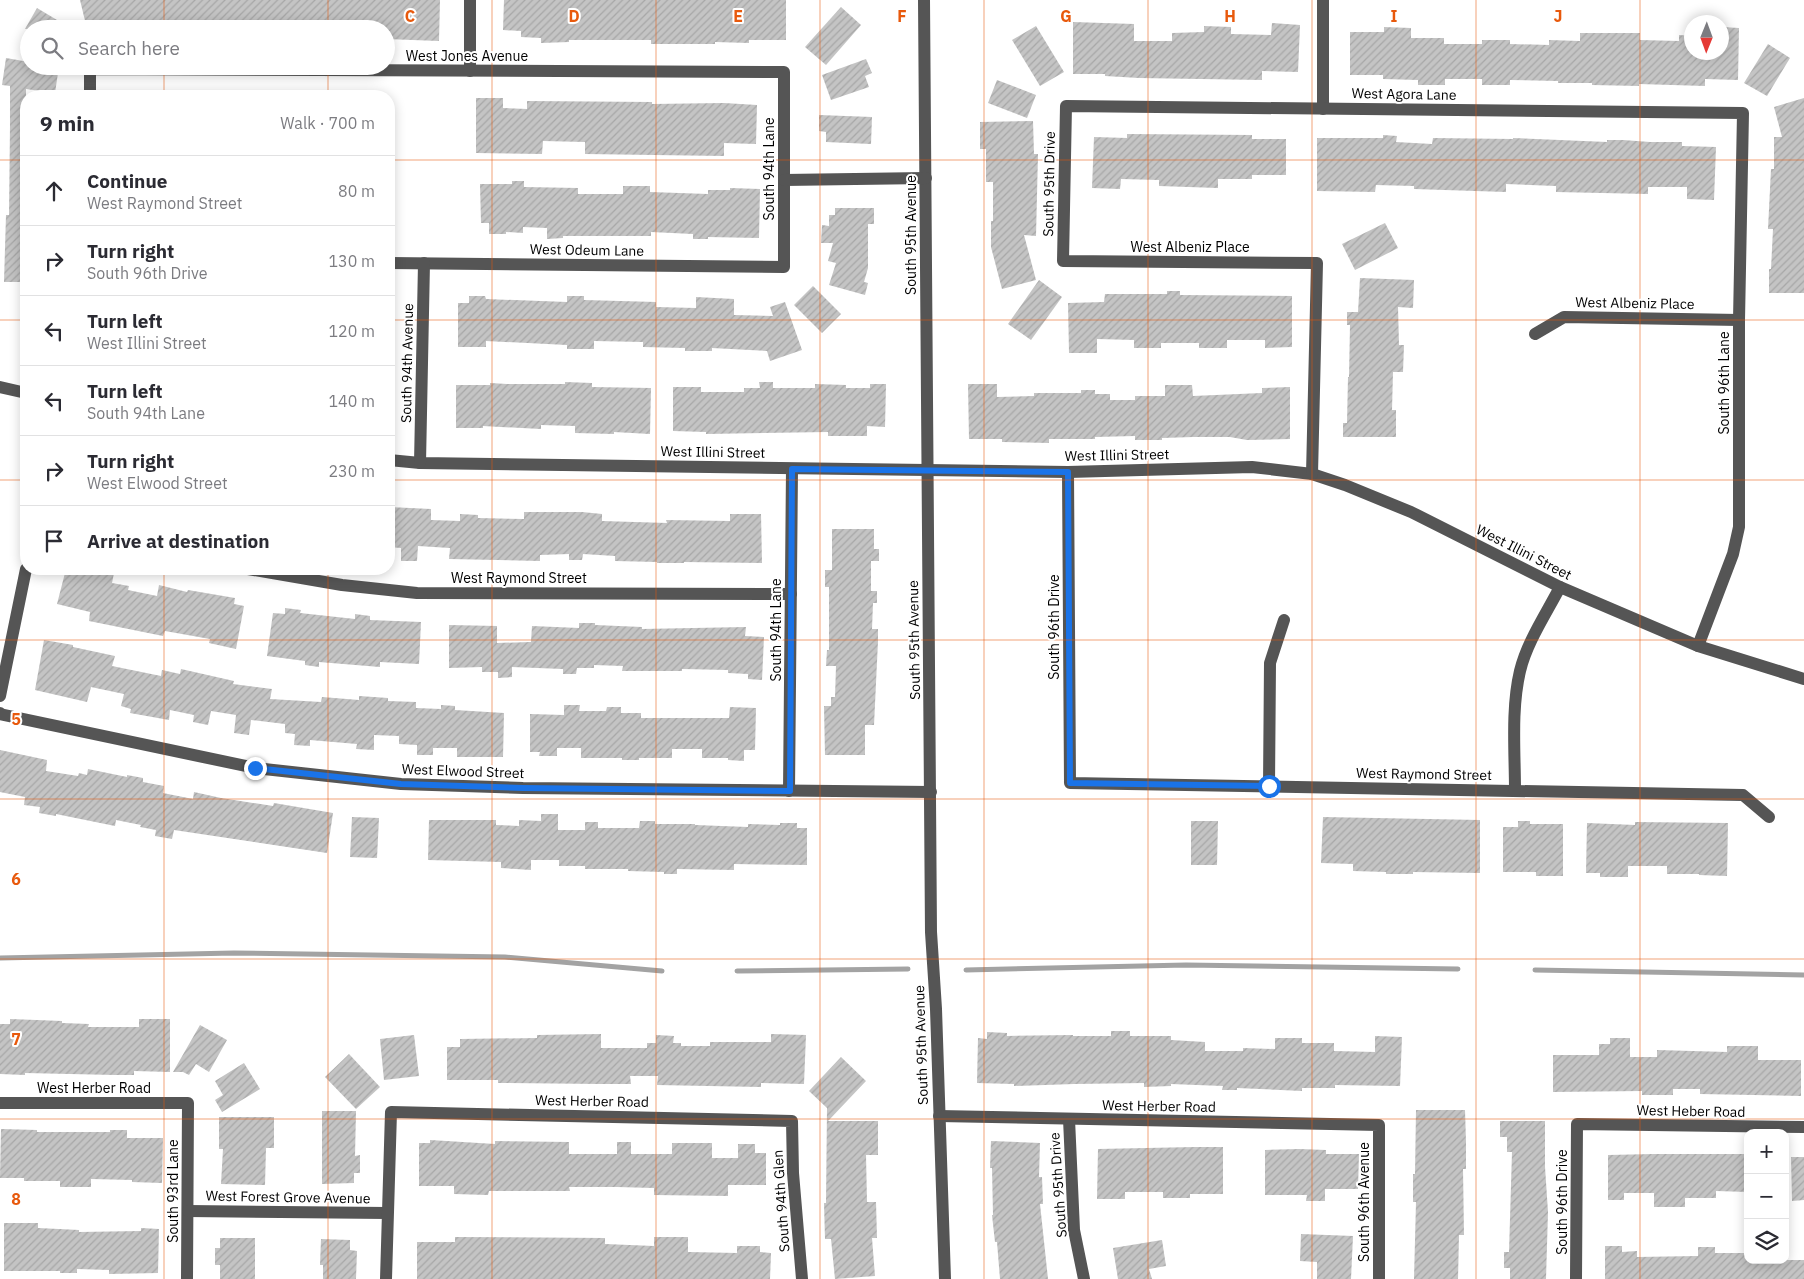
<!DOCTYPE html>
<html lang="en">
<head>
<meta charset="utf-8">
<style>
  :root { --surface:#fff; --page:#f7f7f7; --text:#2b2b33; --muted:#7c7c81; --line:#e1e1e2 }
  body { margin:0; font-family:"IBM Plex Sans",sans-serif; background:var(--page); color:var(--text) }
  .controls { position:absolute; right:15px; bottom:15px; display:grid; overflow:hidden; border-radius:10px; box-shadow:0 2px 12px #0003 }
  .controls button { width:45px; height:45px; display:grid; place-items:center; padding:0; border:0; border-bottom:1px solid var(--line); background:var(--surface); color:var(--text); font:25px sans-serif }
  .compass { position:absolute; left:1684px; top:15px; width:45px; height:45px; border-radius:50%; background:var(--surface); box-shadow:0 2px 12px #0003; rotate:181deg }
  .stop { position:absolute; width:15px; height:15px; margin:-11px; border:4px solid #1a73e8; border-radius:50%; background:#fff }
  .stop.end { background:#1a73e8; border-color:#fff; box-shadow:0 1px 5px #0008 }
  .list { margin:0; padding:0; list-style:none }
  h2 { display:flex; justify-content:space-between; align-items:center; height:65px; margin:0; padding:0 20px; font-size:21px }
  h2 small { font-size:16px; font-weight:400; color:var(--muted) }
  .list li { display:grid; grid-template-columns:32px 1fr auto; gap:15px; align-items:center; box-sizing:border-box; height:70px; padding:0 20px; border-top:1px solid var(--line) }
  .list b { display:block; font-size:19px; white-space:nowrap }
  .list p { margin:0; font-size:16px; white-space:nowrap; color:var(--muted) }
  .list em { font-size:16px; font-style:normal; color:var(--muted) }
  .icon { flex:none; width:28px; height:28px; fill:none; stroke:currentColor; stroke-width:2; stroke-linecap:round; stroke-linejoin:round }
  .map { position:relative; flex:none; width:1804px; height:1279px; overflow:hidden }
  .search { position:absolute; background:var(--surface); box-shadow:0 2px 12px #0003; left:20px; top:20px; width:375px; height:55px; display:flex; align-items:center; gap:12px; box-sizing:border-box; padding:0 18px; border-radius:28px; color:var(--muted); font-size:19px }
  .panel { position:absolute; background:var(--surface); box-shadow:0 2px 12px #0003; left:20px; top:90px; width:375px; height:485px; border-radius:20px }
  .map>svg:first-child { display:block }
  .lines { fill:none; stroke-linecap:round; stroke-linejoin:round }
  .stream { stroke:#a3a3a3; stroke-width:5 }
  .building { fill:url(#building-hatch) }
  .minor { stroke:#555; stroke-width:12 }
  .route { stroke:#1a73e8; stroke-width:6 }
  .grid { fill:none; stroke:#e8590c; stroke-width:1; stroke-opacity:0.55 }
  .labels { text-anchor:middle; stroke-width:4; stroke-linejoin:round; paint-order:stroke }
  .street-label { font-size:14px; fill:#000; stroke:#fff }
  .grid-label { font-size:16px; text-anchor:middle; font-weight:bold; fill:#e8590c; stroke:#fff; stroke-width:4; stroke-linejoin:round; paint-order:stroke }
</style>
</head>
<body>
<div class="map">
<svg width="1804" height="1279" viewBox="0 0 1804 1279">
  <defs>
    <pattern id="building-hatch" width="6" height="6" patternUnits="userSpaceOnUse" patternTransform="scale(1.25)"><rect width="6" height="6" fill="#c4c4c4"/><path d="M-1 1l2-2M0 6l6-6M5 7l2-2" fill="none" stroke="#a7a7a7"/></pattern>
  </defs>
  <rect width="100%" height="100%" fill="#fff"/>
  <g class="lines">
    <g class="stream">
      <path d="M0,958l234,-5 271,4 157,14"/>
      <path d="M966,970l220,-5 272,4"/>
      <path d="M1535,970l269,5"/>
      <path d="M737,971l171,-2"/>
    </g>
  </g>
  <g class="building">
    <path d="M80,0h360l-1,41 -53,-2v-10h-299z"/>
    <path d="M504,0h282v40h-37v3l-34,-1v2h-64v-4h-82v2l-28,1v-5l-20,-1v-6l-18,-1z"/>
    <path d="M841,7l20,18 -35,40 -21,-18z"/>
    <path d="M37,8l35,21h-47z"/>
    <path d="M1073,22l61,2v17h38v-8l32,-1v-6l27,1v7l40,1 1,-12 28,2 -2,47 -36,-1v9l-123,-2 -34,-2v-2h-32z"/>
    <path d="M1036,26l28,46 -24,14 -28,-46z"/>
    <path d="M1384,27l27,1v10h33v6h38v-4h28v4l39,1v-5l31,1v-8h60v7l39,1v-6l13,1v16h30v-25l17,1 -1,52 -33,-1v7l-66,-2v2l-47,-1v-2h-34v-2l-48,-1v5h-28v-6h-37v6h-27v-5l-35,-1v-4h-33v-43h34z"/>
    <path d="M1768,44l22,14 -23,38 -23,-13z"/>
    <path d="M6,58l23,4v4h30l-4,27 -29,-4v193h-22l2,-67h3l1,-89v-40l-8,-1z"/>
    <path d="M866,59l6,14 -7,3 4,11 -38,13 -9,-25z"/>
    <path d="M997,80l39,15 -9,23 -39,-15z"/>
    <path d="M476,98h27v10l24,1v-8l125,1v2l72,-1 33,2 -1,39 -32,-1v13l-139,-2v-12l-42,-1 -1,13 -66,-1z"/>
    <path d="M1804,98v195h-35v-24h2l2,-40h-5l3,-60h3v-32h8l-8,-30z"/>
    <path d="M819,115l53,2 -1,27 -45,-2v-10l-7,-1z"/>
    <path d="M1033,121l1,33h4l-2,82 -12,-1 12,45 -34,9 -11,-42v-26h2v-39h-7v-33h-6v-27z"/>
    <path d="M1127,134l125,1v4h34v36h-34v4h-34v9l-59,-2v-6l-38,-1 -1,10 -28,-1 2,-51 33,1z"/>
    <path d="M1383,135l14,1 -1,6 36,2 1,-6 80,1v-1l94,4v-2h16l27,2h32v4l34,1 -2,53 -27,-1v-12h-39v7l-92,-2v-6l-50,-2v8l-92,-3v-3l-38,-1 -1,7 -58,-1v-53h66z"/>
    <path d="M512,181h12v6l54,1v6h45v-8h27v6l58,2v-4h22v-2l30,1 -1,49 -51,-1v2h-15v-5l-42,-2v4h-88v2l-16,1v-11l-24,-1v6l-17,-1v2h-17v-11h-8l-1,-39h32z"/>
    <path d="M835,208h39v16h-6v44l-4,14 4,1 -3,12 -36,-10 7,-22 -8,-2 5,-18h-12l1,-18 7,1v-11h6z"/>
    <path d="M1385,223l13,25 -43,22 -13,-26z"/>
    <path d="M1360,278l54,2 -1,28 -15,-1 1,38h5l-1,27h-10l-1,38h4v27h-53v-14h4l1,-46h1l1,-52h-3v-13h11z"/>
    <path d="M1039,280l23,17 -31,43 -23,-16z"/>
    <path d="M813,286l28,28 -19,19 -28,-28z"/>
    <path d="M1167,291h13v4l112,1v51l-27,1v-8h-38v8h-28v-5h-38v5h-27v-8l-37,-1v14h-28l-1,-50 36,-1 1,-8h62z"/>
    <path d="M469,296h16l1,3 81,3v-6h17v4l72,2v5l40,1v-11l38,2v16l39,1 -3,-9 15,-5 17,48 -32,11 -3,-10 -55,-3v3h-27v-3l-42,-1v-5l-49,-1v8h-27v-4l-81,-4v6h-28v-44h11z"/>
    <path d="M565,382l27,1v4l59,1 -1,46 -36,-2v2l-39,-1v-7l-34,-1v4l-58,-3v2h-27v-43h34v-2l17,1h58z"/>
    <path d="M759,382h14v6h42v-4l31,1v3h24v-4h16l-1,43 -18,-1v10h-39v-4l-122,2v-2l-33,-1v-44h28v5h43v-4h16z"/>
    <path d="M968,384h29v13l37,-1v-3h47v-3h14v4h15v6h25v-4h30v-11h27l1,11 69,-3v-5l28,-1v52l-43,1 -17,-3h-37l-31,1v2h-27v-4l-40,1v2h-46v4l-47,-1v-3h-33z"/>
    <path d="M389,507l42,2v11l29,1v-7l18,1v3l46,1v-7h58l20,2v7l65,2 -1,-3 64,1v-7h31l1,49 -78,-1v1h-27v-1l-42,-1v-5l-32,-2 -1,6h-13v-6l-29,1v6l-91,-2 1,-11 -32,-2 -1,15h-16v-13l-12,-1z"/>
    <path d="M832,529h42v20h5v12h-8v30h6v12h-4l-1,26h6v12l-4,84h-9v30h-40l-1,-49h7v-9h4l1,-31h-10l1,-16h2v-63h-4v-17h7z"/>
    <path d="M66,569h21l27,4 -2,10 17,3 -1,4 29,6 2,-11 28,7 1,-2 47,8 -1,6 10,2 -8,43 -27,-6 1,-4 -45,-8 -2,5 -74,-15 1,-9 -33,-8z"/>
    <path d="M285,608l16,2 -1,3 55,6v-5l15,2v4l51,2 -2,42 -39,-2v5l-61,-5v5l-14,-2v-4l-38,-5 6,-43 12,1z"/>
    <path d="M579,623h16v2l47,2v2l104,-2 -1,9 19,1 -2,43 -14,-1v-5l-20,-1v-3l-46,-1v2h-60l1,-5 -29,-1v3h-17l-1,6h-13v-5l-51,-2v10l-14,1v-6h-16v-5l-33,1v-43l48,1v17l34,-1 1,-16 47,2z"/>
    <path d="M44,640l29,5v2l42,9 -3,10 49,10 1,-6 18,4 1,-5 53,12 -1,3 39,5 -2,10 51,3 1,-5 37,3v-4l29,2v3l28,1v6l25,1v-4l14,1v4l49,3 -1,44h-46v-9h-24v7h-16v-10l-18,-1v-8l-25,-1v15l-18,-1 1,-5 -47,-4v6l-16,-1 1,-11 -10,-1v-9l-34,-4 -2,15 -15,-2 2,-18 -25,-4 -3,14 -15,-3 1,-7 -24,-5 -1,10 -39,-7 1,-4 -10,-3 3,-12 -33,-7 -4,15 -52,-12z"/>
    <path d="M564,705h16l-1,6h27l1,-4h14v6h20v5h88l1,-11 26,1 -1,42h-11v11l-16,-1v-2h-26v-9h-30v9h-33v2h-17v-2h-41v-10h-24v8h-18l1,-4h-10v-38l34,1z"/>
    <path d="M0,750l47,10 -1,11 32,5 1,-3 8,2 1,-6 39,8v-2l16,3v4l21,4 -1,7 30,6 1,-7 27,6 52,8 1,-3 59,10 -6,40 -153,-23 -2,9 -17,-3 1,-6 -16,-3 1,-2 -25,-5 -1,6 -59,-12v2l-17,-3 1,-6 -16,-2 1,-8 -25,-5z"/>
    <path d="M541,814h17v16h27v-8h13v6h41l1,-7h15v3h40v1l53,2v-3l32,1v-2h17v5h10v37l-73,-1v6l-57,-1v5h-13v-2l-36,-1v-2h-43v-3h-26v-6h-28v10l-30,-2v-6l-73,-2 1,-40h67v5l23,1v-6l22,1z"/>
    <path d="M352,817l27,1 -2,40 -27,-1z"/>
    <path d="M1323,817l157,3v53l-67,-1v2h-27v-2l-33,-1v-7l-32,-1z"/>
    <path d="M1191,821h27l-1,44h-26z"/>
    <path d="M1518,821h12v3h33v52h-27v-4h-33v-45h15z"/>
    <path d="M1635,822l93,1 -1,53 -28,-1v-1h-32v-8h-39v11h-28v-4h-14l1,-50 48,2z"/>
    <path d="M10,1019l52,2v2l27,1 -1,3h51v-8h31v53l-36,-1v4h-19l-90,-2v2l-25,-1v-50h10z"/>
    <path d="M200,1025l27,15 -18,32 -13,-8 -7,11 -6,-3h-10z"/>
    <path d="M1111,1031h19v5h41v4l34,2v9h38v-3l32,1v-11h27v5h32v8l41,1v-16l27,1 -2,49 -65,-1v3h-33v3l-65,-3v2h-15l1,-4 -52,-2v2l-27,1v-4l-70,1 -60,2v-2l-37,-1 1,-45 9,1v-7l20,1v3l66,-1v1h38z"/>
    <path d="M601,1034v14h46v-5h9v-8l18,1 -1,7h8v3h29v-4h61v-8l35,1 -2,49 -43,-1v4l-104,-2 1,-9h-28l1,8h-30l-103,-1v-3h-51v-33h13v-8l77,-1v-3z"/>
    <path d="M414,1035l5,41 -35,4 -4,-41z"/>
    <path d="M1610,1038h20v19h27v-7l70,2v-6h31v14h43v36l-101,-2v-5h-27v6h-31v-4l-89,1v-37h46v-11h11z"/>
    <path d="M349,1054l31,33 -24,22 -31,-32z"/>
    <path d="M841,1057l25,24 -38,40h50v34h-12l1,47h9l1,36h-5l3,38 -40,3 -4,-40h-6l-1,-36h2l1,-95 -18,-17z"/>
    <path d="M244,1063l16,26 -38,23 -7,-12 8,-5 -8,-14z"/>
    <path d="M1416,1110h49l1,32v27h-3l1,66h-5l-1,44h-44l2,-77h-3v-28h2z"/>
    <path d="M322,1111h34l-1,45 5,-1v18h-6v10l-32,1z"/>
    <path d="M219,1117h55v31h-8l-1,37 -44,-1 2,-35h-4z"/>
    <path d="M1500,1121h45v46l3,45 -2,67h-36v-11h-6v-16h5l3,-100h-5v-15h-7z"/>
    <path d="M1,1129l36,1v2h73v-2h17v8h36l-1,45 -30,-1v-2l-41,-1v8h-31v-6h-36v-3h-24z"/>
    <path d="M430,1140l65,4v-3l74,1v12h48v-12h14v12h41v-11h40v15h26v-14h17v9h11v32h-38v11l-74,-1v-7l-37,-1h-48l1,4h-81l-1,4 -34,-1v-8h-35v-43h11z"/>
    <path d="M991,1141l49,2 -1,34h3l1,27h-3l8,75h-48l-3,-37h-2l-3,-27h1l-1,-47h-2z"/>
    <path d="M1195,1147h28v47h-33v4h-27v-6h-38v7h-28l1,-50z"/>
    <path d="M1299,1149l27,1v4h33l-1,35h-33v12h-19l1,-6h-42v-45z"/>
    <path d="M1654,1154h94v38l-32,-1v7h-31v9h-31v-14h-30v7h-16v-45z"/>
    <path d="M1791,1157h13v43l-12,1z"/>
    <path d="M4,1223h34v5l41,2v2l62,-1v-3l18,1 -1,44 -49,1v-4l-32,-1v4h-17v-2h-56z"/>
    <path d="M1301,1234l52,2 -2,43h-34v-17l-17,-1z"/>
    <path d="M455,1237l150,1v6l49,2v-9h34v15l49,1v-7h23v6l11,1 -1,26h-353v-37h38z"/>
    <path d="M220,1238h35v41h-35v-14h-5v-17h5z"/>
    <path d="M321,1239l29,1v10l7,1 -1,28h-33v-14h-3z"/>
    <path d="M1162,1240l4,26 -17,3 3,10h-34l-5,-31z"/>
    <path d="M1605,1246h17v6l15,-1v6l61,-1v-9h17v6h33v7h56v19h-199z"/>
  </g>
  <g class="lines">
    <g class="minor">
      <path d="M924,0l7,932 5,77 9,270"/>
      <path d="M1323,0v109"/>
      <path d="M470,71v-71"/>
      <path d="M90,96v-27l694,3v195l-395,-4"/>
      <path d="M784,180l142,-2"/>
      <path d="M1535,334l29,-17 175,3"/>
      <path d="M0,387l26,6"/>
      <path d="M389,460l31,3 648,9 184,-5 60,7 33,11 66,27 149,75 138,59 106,33"/>
      <path d="M420,463l4,-200"/>
      <path d="M1068,472l2,311 673,12 26,22"/>
      <path d="M1312,474l5,-211 -254,-2 3,-155 677,7 -4,207v207l-6,27 -35,92"/>
      <path d="M248,569l94,16 75,8 374,1"/>
      <path d="M0,696l26,-127"/>
      <path d="M0,713v1l255,54 146,16 122,4 408,4"/>
      <path d="M1269,786l1,-123 14,-43"/>
      <path d="M789,791l3,-322"/>
      <path d="M1515,791c0,-39 -4,-82 5,-120 7,-29 26,-57 40,-84"/>
      <path d="M0,1103h188l-1,176"/>
      <path d="M939,1116l440,9v154"/>
      <path d="M1069,1119l5,111 10,49"/>
      <path d="M188,1211l199,2"/>
      <path d="M386,1279l5,-167 401,9 1,52 9,106"/>
      <path d="M1576,1279l1,-155 227,3"/>
    </g>
  </g>
  <g class="lines">
    <path class="route" d="M255,768l146,16 122,4 267,3 2,-322 276,3 2,311 199,3"/>
  </g>
  <path class="grid" d="M164,0v29M328,0v29M492,0v1279M656,0v1279M820,0v1279M984,0v1279M1148,0v1279M1312,0v1279M1476,0v1279M1640,0v1279M164,66v30M328,66v30M0,160h26M389,160h1415M0,320h26M389,320h1415M0,480h26M389,480h1415M164,569v710M328,569v710M0,640h1804M0,799h1804M0,959h1804M0,1119h1804"/>
  <g class="labels">
    <g class="street-label">
      <text x="467" y="61">West Jones Avenue</text>
      <text transform="translate(1404 94) rotate(1)" y="5">West Agora Lane</text>
      <text transform="translate(769 169) rotate(-90)" y="5">South 94th Lane</text>
      <text transform="translate(1049 184) rotate(-89)" y="5">South 95th Drive</text>
      <text transform="translate(911 235) rotate(-90)" y="5">South 95th Avenue</text>
      <text x="1190" y="252">West Albeniz Place</text>
      <text transform="translate(587 250) rotate(1)" y="5">West Odeum Lane</text>
      <text transform="translate(1635 303) rotate(1)" y="5">West Albeniz Place</text>
      <text transform="translate(407 363) rotate(-89)" y="5">South 94th Avenue</text>
      <text transform="translate(1724 383) rotate(-90)" y="5">South 96th Lane</text>
      <text transform="translate(713 452) rotate(1)" y="5">West Illini Street</text>
      <text transform="translate(1117 455) rotate(-1)" y="5">West Illini Street</text>
      <text transform="translate(1524 552) rotate(27)" y="5">West Illini Street</text>
      <text x="519" y="583">West Raymond Street</text>
      <text transform="translate(1054 627) rotate(-90)" y="5">South 96th Drive</text>
      <text transform="translate(776 630) rotate(-90)" y="5">South 94th Lane</text>
      <text transform="translate(914 640) rotate(-91)" y="5">South 95th Avenue</text>
      <text transform="translate(463 771) rotate(2)" y="5">West Elwood Street</text>
      <text transform="translate(1424 774) rotate(1)" y="5">West Raymond Street</text>
      <text transform="translate(921 1045) rotate(-92)" y="5">South 95th Avenue</text>
      <text x="94" y="1093">West Herber Road</text>
      <text transform="translate(592 1101) rotate(1)" y="5">West Herber Road</text>
      <text transform="translate(1159 1106) rotate(1)" y="5">West Herber Road</text>
      <text transform="translate(1691 1111) rotate(1)" y="5">West Heber Road</text>
      <text transform="translate(1058 1185) rotate(-94)" y="5">South 95th Drive</text>
      <text transform="translate(173 1191) rotate(-90)" y="5">South 93rd Lane</text>
      <text transform="translate(288 1197) rotate(1)" y="5">West Forest Grove Avenue</text>
      <text transform="translate(781 1201) rotate(-94)" y="5">South 94th Glen</text>
      <text transform="translate(1364 1202) rotate(-90)" y="5">South 96th Avenue</text>
      <text transform="translate(1562 1202) rotate(-90)" y="5">South 96th Drive</text>
    </g>
  </g>
  <g class="grid-label">
    <text x="410" y="22">C</text>
    <text x="574" y="22">D</text>
    <text x="738" y="22">E</text>
    <text x="902" y="22">F</text>
    <text x="1066" y="22">G</text>
    <text x="1230" y="22">H</text>
    <text x="1394" y="22">I</text>
    <text x="1558" y="22">J</text>
    <text x="16" y="725">5</text>
    <text x="16" y="885">6</text>
    <text x="16" y="1045">7</text>
    <text x="16" y="1205">8</text>
  </g>
</svg>
<div class="controls">
<button>+</button>
<button>−</button>
<button><svg class="icon" aria-label="layers" viewBox="0 0 24 24"><path d="M12 4l9 5-9 5-9-5zM3 14l9 5 9-5"/></svg></button>
</div>
<svg class="compass" viewBox="-18 -18 36 36"><path d="M0-13l5 13h-10z" fill="#e53935"/><path d="M0 13l5-13h-10z" fill="#7c7c81"/></svg>
<div class="stop" style="left:1269px;top:786px"></div>
<div class="stop end" style="left:255px;top:768px"></div>
<div class="search"><svg class="icon" aria-label="search" viewBox="0 0 24 24"><circle cx="10" cy="10" r="6"/><path d="M15 15l6 6"/></svg>Search here</div>
<section class="panel">
<h2>9 min<small>Walk · 700 m</small></h2>
<ul class="list">
<li><svg class="icon" aria-label="ahead" viewBox="0 0 24 24"><path d="M12 20V5M6 11l6-6 6 6"/></svg><div><b>Continue</b><p>West Raymond Street</p></div><em>80 m</em></li>
<li><svg class="icon" aria-label="right" viewBox="0 0 24 24"><path d="M7 20v-9h11M14 6l5 5-5 5"/></svg><div><b>Turn right</b><p>South 96th Drive</p></div><em>130 m</em></li>
<li><svg class="icon" aria-label="left" viewBox="0 0 24 24"><path d="M17 20v-9H6M10 6l-5 5 5 5"/></svg><div><b>Turn left</b><p>West Illini Street</p></div><em>120 m</em></li>
<li><svg class="icon" aria-label="left" viewBox="0 0 24 24"><path d="M17 20v-9H6M10 6l-5 5 5 5"/></svg><div><b>Turn left</b><p>South 94th Lane</p></div><em>140 m</em></li>
<li><svg class="icon" aria-label="right" viewBox="0 0 24 24"><path d="M7 20v-9h11M14 6l5 5-5 5"/></svg><div><b>Turn right</b><p>West Elwood Street</p></div><em>230 m</em></li>
<li><svg class="icon" aria-label="arrive" viewBox="0 0 24 24"><path d="M6 21V4h12l-3 4 3 4H6"/></svg><div><b>Arrive at destination</b></div></li>
</ul>
</section>
</div>
</body>
</html>
